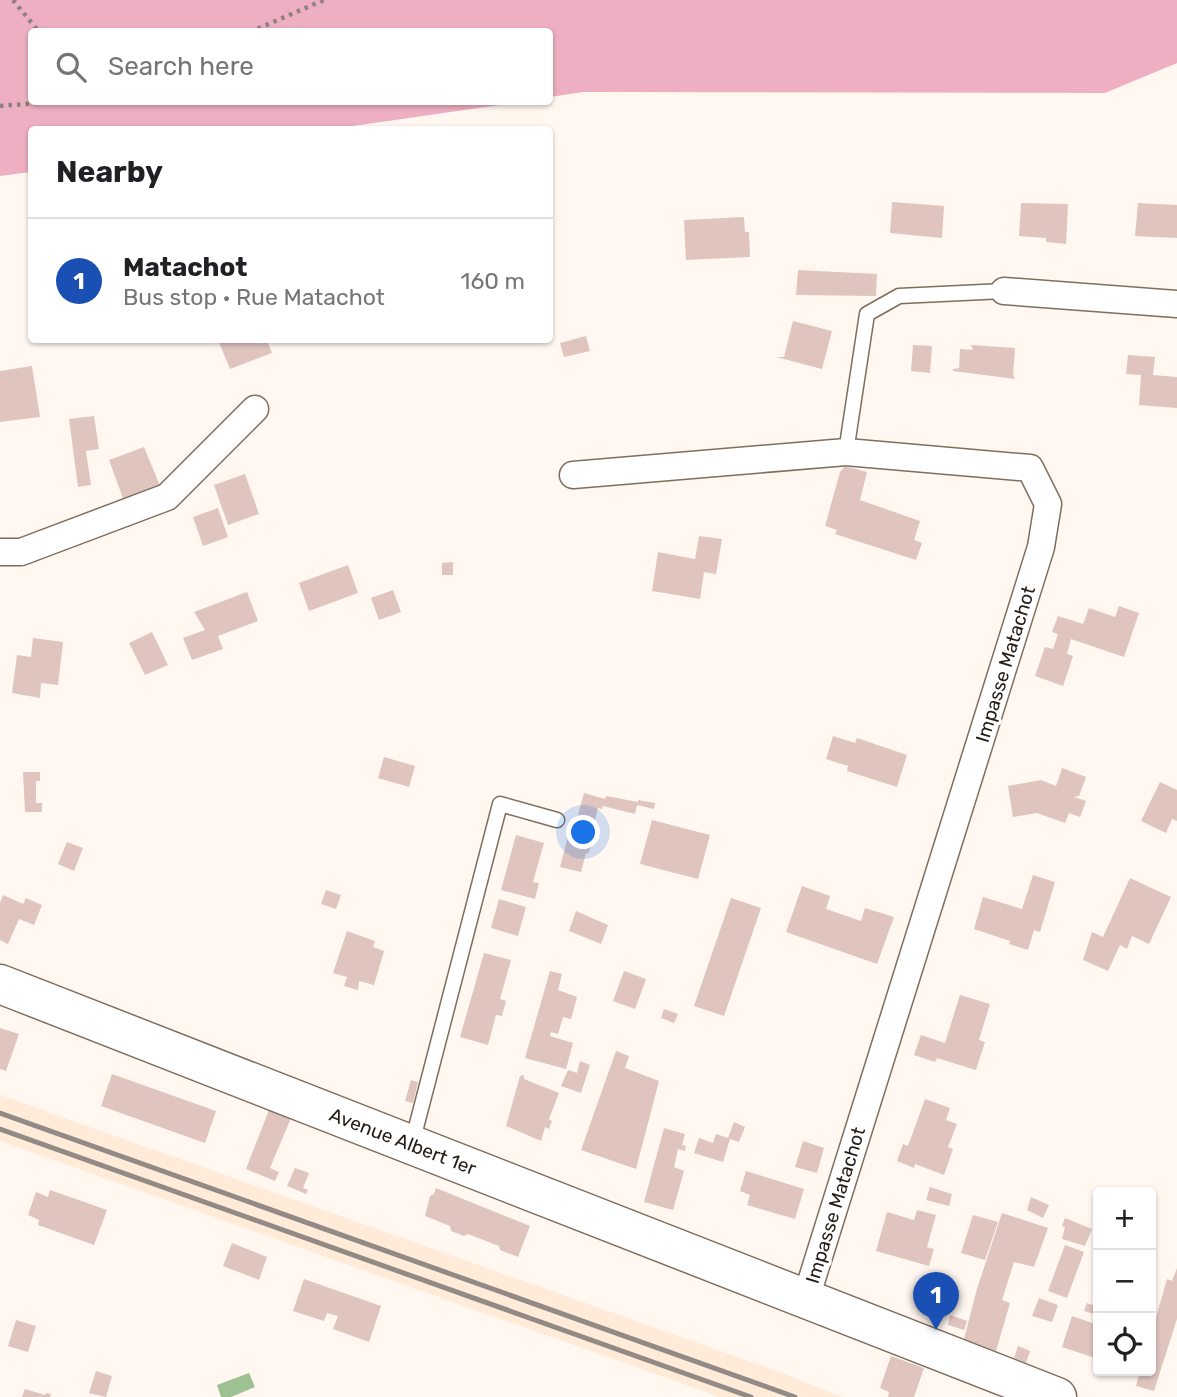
<!DOCTYPE html>
<html lang="en">
<head>
<meta charset="utf-8">
<style>
  :root { --surface:#fff; --page:#f6f6f6; --text:#202124; --muted:#757577; --line:#e0e0e0; --accent:#0b8043 }
  body { margin:0; font-family:Rubik,sans-serif; background:var(--page); color:var(--text) }
  .controls { position:absolute; right:21px; bottom:21px; display:grid; overflow:hidden; border-radius:7px; box-shadow:0 2px 5px #0004 }
  .controls button { width:63px; height:63px; display:grid; place-items:center; padding:0; border:0; border-bottom:2px solid var(--line); background:var(--surface); color:var(--text); font:35px sans-serif }
  .you { position:absolute; left:584px; top:833px; width:24px; height:24px; margin:-18px; border:5px solid #fff; border-radius:50%; background:#1a73e8; box-shadow:0 0 0 10px #1a73e833 }
  .badge { display:grid; place-items:center; width:46px; height:46px; border-radius:50%; background:var(--accent); color:#fff; font-size:23px; font-weight:700 }
  .pin { position:absolute; translate:-50% -58px; filter:drop-shadow(0 2px 4px #0008) }
  .pin::after { content:''; position:absolute; top:37px; width:24px; height:21px; background:inherit; clip-path:polygon(0 0,100% 0,50% 100%) }
  .list { margin:0; padding:0; list-style:none }
  h2 { display:flex; justify-content:space-between; align-items:center; height:91px; margin:0; padding:0 28px; font-size:30px }
  h2 small { font-size:23px; font-weight:400; color:var(--muted) }
  .list li { display:grid; grid-template-columns:46px 1fr auto; gap:21px; align-items:center; box-sizing:border-box; height:126px; padding:0 28px; border-top:2px solid var(--line) }
  .list b { display:block; font-size:26px; white-space:nowrap }
  .list p { margin:0; font-size:23px; white-space:nowrap; color:var(--muted) }
  .list em { font-size:23px; font-style:normal; color:var(--muted) }
  .icon { flex:none; width:38px; height:38px; fill:none; stroke:currentColor; stroke-width:2; stroke-linecap:round; stroke-linejoin:round }
  .map { position:relative; flex:none; width:1177px; height:1397px; overflow:hidden }
  .search { position:absolute; background:var(--surface); box-shadow:0 2px 5px #0004; left:28px; top:28px; width:525px; height:77px; display:flex; align-items:center; gap:18px; box-sizing:border-box; padding:0 24px; border-radius:7px; color:var(--muted); font-size:26px }
  .panel { position:absolute; background:var(--surface); box-shadow:0 2px 5px #0004; left:28px; top:126px; width:525px; height:217px; border-radius:7px }
  .map>svg:first-child { display:block }
  .built { fill:#ffebd8 }
  .forest { fill:#eeafc3 }
  .water { fill:#9dc190 }
  .building { fill:#e0c5bf }
  .lines { fill:none; stroke-linecap:round; stroke-linejoin:round }
  .service-casing { stroke:#7e6e5e; stroke-width:17 }
  .minor-casing { stroke:#7e6e5e; stroke-width:29 }
  .secondary-casing { stroke:#7e6e5e; stroke-width:41 }
  .path { stroke:#8b847d; stroke-width:4.5; stroke-dasharray:3.5 5; stroke-linecap:butt }
  .service { stroke:#fff; stroke-width:14 }
  .minor { stroke:#fff; stroke-width:26 }
  .secondary { stroke:#fff; stroke-width:38 }
  .rail { stroke:#928a84; stroke-width:5 }
  .labels { text-anchor:middle; stroke-width:6; stroke-linejoin:round; paint-order:stroke }
  .street-label { font-size:19px; fill:#241d17; stroke:#fff }
</style>
</head>
<body>
<div class="map">
<svg width="1177" height="1397" viewBox="0 0 1177 1397">
  <rect width="100%" height="100%" fill="#fff7f0"/>
  <path class="built" d="M0,1095l791,281 50,21h-121l-720,-256z"/>
  <path class="forest" d="M0,0h1177v63l-72,30 -522,-1 -33,5v-65h-518v70h488l-195,28h-293l-1,42 -31,4z"/>
  <path class="water" d="M249,1373l6,14 -24,10h-10l-4,-12z"/>
  <g class="building">
    <path d="M892,202l52,4 -2,32 -52,-5z"/>
    <path d="M1021,203l47,1 -2,40 -20,-2v-4l-27,-2z"/>
    <path d="M1138,203l39,2v33l-42,-2z"/>
    <path d="M744,217l1,15h4l1,25 -64,3 -2,-40z"/>
    <path d="M798,270l79,4 -1,22 -80,-1z"/>
    <path d="M793,321l39,10 -10,38 -46,-12h8z"/>
    <path d="M586,336l4,15 -26,6 -4,-14z"/>
    <path d="M218,340h49l5,13 -42,16z"/>
    <path d="M913,345l19,1 -2,27 -19,-2z"/>
    <path d="M971,345l44,3 -2,27 2,4 -62,-8v-2l6,-1 1,-19 13,1z"/>
    <path d="M1128,355l27,2 -2,18 24,2v31l-38,-3 2,-30 -15,-1z"/>
    <path d="M32,366l8,51 -40,5v-51z"/>
    <path d="M94,416l5,33 -13,2 5,34 -13,2 -9,-68z"/>
    <path d="M144,447l16,39 -36,15 -15,-41z"/>
    <path d="M845,466l22,6 -7,28 60,21 -6,19 8,3 -6,17 -81,-26 2,-4 -12,-4 15,-54z"/>
    <path d="M245,474l14,40 -31,11 -14,-40z"/>
    <path d="M218,508l10,29 -25,9 -10,-29z"/>
    <path d="M699,536l23,3 -6,35 -12,-2 -4,27 -48,-8 6,-39 37,7z"/>
    <path d="M453,562v13h-11v-12z"/>
    <path d="M348,565l10,28 -49,18 -10,-28z"/>
    <path d="M393,590l8,22 -22,8 -8,-22z"/>
    <path d="M247,592l11,29 -40,15 5,13 -31,11 -9,-22 22,-8 -11,-18z"/>
    <path d="M1119,606l20,7 -15,44 -53,-18 -4,15 6,2 -10,30 -28,-10 10,-29 8,2 5,-15 -6,-2 6,-16 25,8 6,-16 26,9z"/>
    <path d="M152,632l16,33 -23,10 -16,-32z"/>
    <path d="M33,638l30,4 -5,43 -17,-2 -1,15 -28,-5 5,-38 14,2z"/>
    <path d="M833,736l22,7 2,-5 50,17 -10,32 -50,-16 1,-5 -22,-7z"/>
    <path d="M384,757l31,9 -6,21 -31,-9z"/>
    <path d="M1062,768l24,9 -7,19 -5,1 12,4 -6,16 -11,-4 -4,10 -28,-10 -24,4 -5,-31 33,-6 15,6z"/>
    <path d="M23,772h17v9h-4v22h6v9h-17z"/>
    <path d="M1160,782l17,8v31l-5,-2 -6,14 -25,-12z"/>
    <path d="M584,793l21,6 1,-3 32,6v-2l17,3 -1,6 -17,-4 -2,9 -32,-8 -1,3 -4,-1 -10,38 3,1 -3,7 -2,-1 -5,19 -21,-5 8,-31 4,1z"/>
    <path d="M652,820l58,15 -12,44 -58,-15z"/>
    <path d="M516,835l28,8 -11,39 6,1 -4,16 -34,-9z"/>
    <path d="M67,842l16,6 -9,23 -16,-7z"/>
    <path d="M1033,875l22,7 -15,50 -6,-2 -6,20 -19,-6 1,-3 -36,-12 9,-32 39,12z"/>
    <path d="M1130,878l41,19 -22,47 -17,-8 -5,13 -7,-4 -12,26 -25,-11 9,-28 11,5z"/>
    <path d="M802,886l28,10 -4,13 35,12 4,-13 29,9 -17,47 -91,-32z"/>
    <path d="M326,890l15,5 -5,14 -15,-5z"/>
    <path d="M3,895l20,9 3,-6 16,7 -8,20 -15,-6 -11,25 -8,-4v-37z"/>
    <path d="M731,898l30,10 -37,108 -30,-10z"/>
    <path d="M499,899l27,8 -8,29 -27,-8z"/>
    <path d="M576,911l32,14 -7,19 -32,-13z"/>
    <path d="M347,931l28,10 -2,6 11,4 -10,34 -15,-4 -1,9 -14,-4 3,-9 -14,-4z"/>
    <path d="M484,953l27,7 -11,39 6,2 -4,15 -6,-1 -8,30 -28,-8z"/>
    <path d="M550,971l12,3 -4,16 19,7 -6,22 -8,-2 -5,17 -7,-2 -1,4 23,7 -7,26 -41,-11z"/>
    <path d="M624,971l22,8 -11,30 -22,-8z"/>
    <path d="M960,995l30,9 -11,36 6,2 -9,28 -39,-12 -2,4 -21,-7 7,-20 24,8z"/>
    <path d="M664,1009l14,5 -4,9 -13,-5z"/>
    <path d="M0,1028l19,6 -13,37 -6,-2z"/>
    <path d="M616,1051l13,5 -4,12 34,13 -23,88 -55,-19z"/>
    <path d="M580,1061l10,4 -9,28 -20,-7 7,-16 9,3z"/>
    <path d="M112,1074l104,37 -11,32 -104,-37z"/>
    <path d="M524,1075v4l35,14 -10,26 3,2 -3,8 -4,-2 -4,14 -35,-15 14,-50z"/>
    <path d="M411,1080l7,2 -5,21 -8,-2z"/>
    <path d="M925,1099l25,9 -4,12 11,4 -9,23 5,2 -9,26 -29,-11 -1,4 -17,-7 6,-17 5,2z"/>
    <path d="M269,1110l22,8 -21,50 9,4 -4,9 -29,-12z"/>
    <path d="M734,1122l11,5 -6,15 -9,-3 -7,23 -29,-9 5,-15 14,5 3,-9 12,4z"/>
    <path d="M664,1128l21,6 -3,11 4,1 -1,5 -7,-2 -4,18 10,4 -11,39 -29,-8z"/>
    <path d="M803,1141l21,7 -7,25 -22,-6z"/>
    <path d="M295,1168l14,5 -6,15 5,2 -2,4 -19,-8z"/>
    <path d="M746,1171l58,18 -9,30 -48,-14 3,-10 -10,-4z"/>
    <path d="M930,1187l22,7 -3,12 -23,-6z"/>
    <path d="M436,1188l94,38 -12,31 -18,-7 -1,-4 -31,-12 -4,2 -13,-5 -1,-5 -25,-10 5,-20 4,-2z"/>
    <path d="M50,1190l57,20 -13,35 -56,-20 1,-5 -11,-5 8,-23 12,5z"/>
    <path d="M1031,1197l18,8 -6,13 -16,-8z"/>
    <path d="M917,1210l19,5 -9,32 7,2 -5,17 -53,-15 11,-39 27,8z"/>
    <path d="M1002,1213l46,15 -14,39 -20,-5 -12,38 8,3 -14,48 -32,-12 13,-50z"/>
    <path d="M973,1215l25,7 -13,38 -24,-7z"/>
    <path d="M1065,1218l27,11 -7,17 -23,-7 3,-12 -3,-1z"/>
    <path d="M232,1243l35,14 -8,23 -36,-14z"/>
    <path d="M1065,1245l19,7 -17,46 -19,-7z"/>
    <path d="M1177,1268v51l-23,72 -18,-5 4,-15h11v-36l16,-56 5,2z"/>
    <path d="M304,1279l77,27 -12,36 -36,-13 5,-13 -11,-3 -3,8 -31,-10z"/>
    <path d="M1039,1298l19,7 -6,17 -20,-6z"/>
    <path d="M1087,1303l11,4v8l-14,-4z"/>
    <path d="M950,1315l17,6 -3,9 -16,-5z"/>
    <path d="M1072,1316l26,9v34l-36,-12z"/>
    <path d="M16,1320l20,6 -8,26 -20,-6z"/>
    <path d="M1018,1346l12,5 -4,12 -12,-5z"/>
    <path d="M891,1356l33,12 -10,29h-26l1,-5 -9,-4z"/>
    <path d="M96,1371l16,5 -6,21 -17,-4z"/>
    <path d="M25,1389l20,6 1,-2 5,1 -1,3h-28z"/>
  </g>
  <g class="lines">
    <g class="service-casing">
      <g id="service">
        <path d="M846,452l21,-138 32,-18 105,-5"/>
        <path d="M412,1143l88,-339 57,16"/>
      </g>
    </g>
    <g class="minor-casing">
      <g id="minor">
        <path d="M1004,291l173,13"/>
        <path d="M573,475l273,-23 184,16 18,36 -7,43 -235,751"/>
        <path d="M0,552h21l146,-55 88,-88"/>
      </g>
    </g>
    <g class="secondary-casing">
      <path id="secondary" d="M0,984l1057,413"/>
    </g>
    <g class="path">
      <path d="M13,0l26,32"/>
      <path d="M250,32l74,-32"/>
      <path d="M0,106l51,-4"/>
    </g>
    <use href="#service" class="service"/>
    <use href="#minor" class="minor"/>
    <use href="#secondary" class="secondary"/>
    <g class="rail">
      <path d="M0,1113l795,284"/>
      <path d="M0,1129l751,268"/>
    </g>
  </g>
  <g class="labels">
    <g class="street-label">
      <text transform="translate(1005 664) rotate(-73)" y="7">Impasse Matachot</text>
      <text transform="translate(403 1141) rotate(21)" y="7">Avenue Albert 1er</text>
      <text transform="translate(835 1205) rotate(-73)" y="7">Impasse Matachot</text>
    </g>
  </g>
</svg>
<div class="controls">
<button>+</button>
<button>−</button>
<button><svg class="icon" aria-label="locate" viewBox="0 0 24 24"><circle cx="12" cy="12" r="6"/><path d="M12 2v4M12 18v4M2 12h4M18 12h4"/></svg></button>
</div>
<div class="you"></div>
<div class="pin badge" style="left:936px;top:1330px;background:#1a4fb4">1</div>
<div class="search"><svg class="icon" aria-label="search" viewBox="0 0 24 24"><circle cx="10" cy="10" r="6"/><path d="M15 15l6 6"/></svg>Search here</div>
<section class="panel">
<h2>Nearby<small></small></h2>
<ul class="list">
<li><span class="badge" style="background:#1a4fb4">1</span><div><b>Matachot</b><p>Bus stop · Rue Matachot</p></div><em>160 m</em></li>
</ul>
</section>
</div>
</body>
</html>
